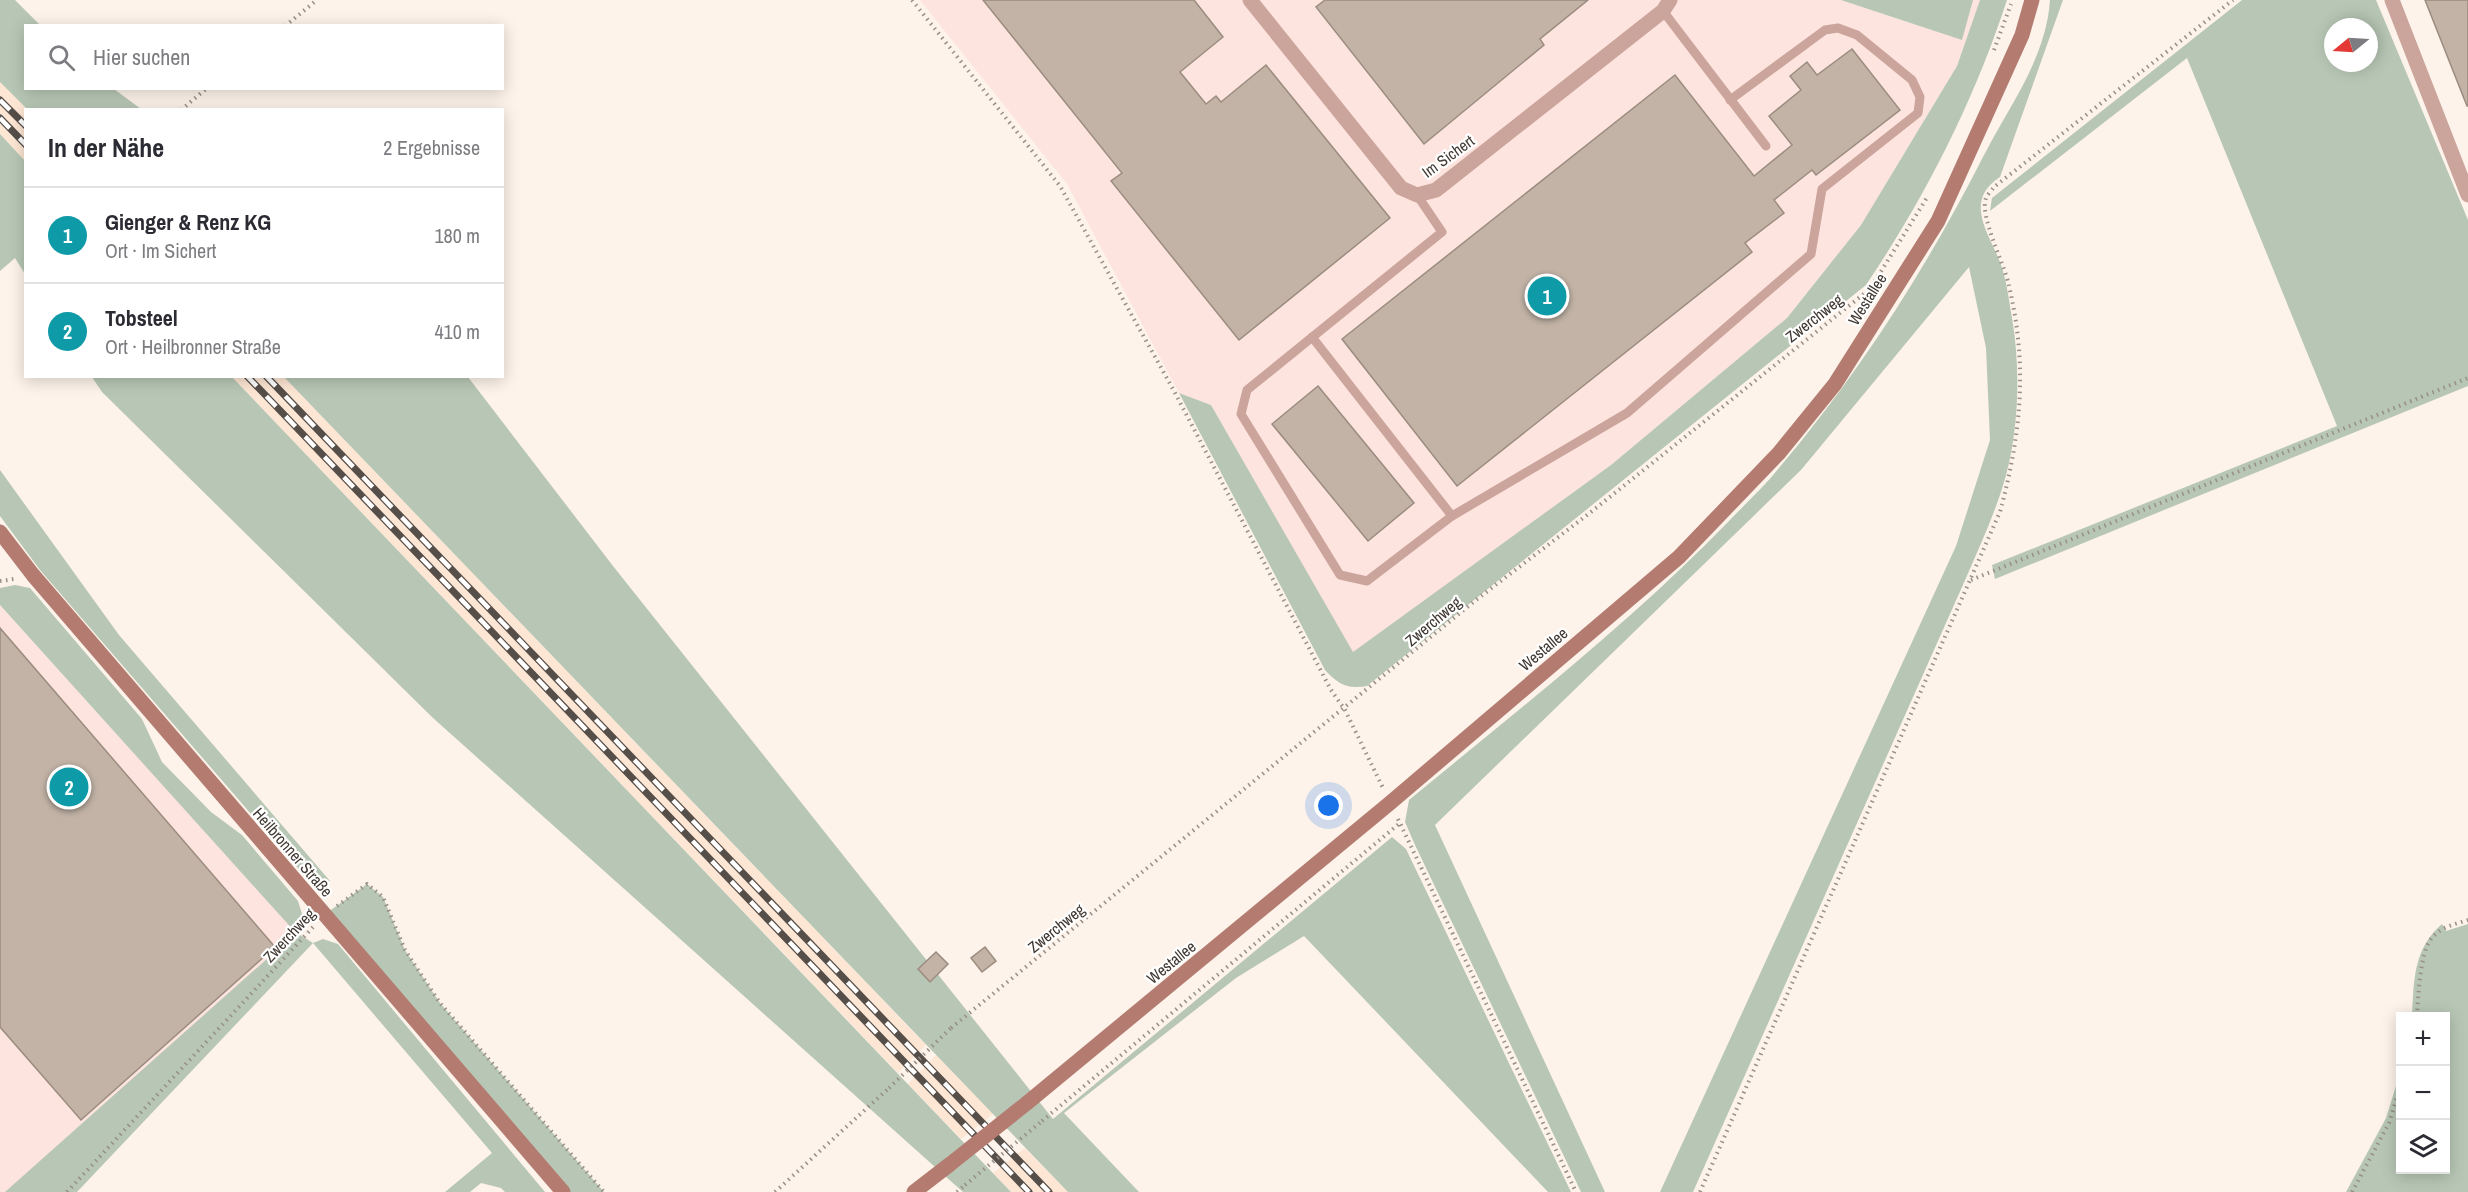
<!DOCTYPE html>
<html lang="de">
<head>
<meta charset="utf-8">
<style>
  :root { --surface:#fff; --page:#f2f2f3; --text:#2b2b33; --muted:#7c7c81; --line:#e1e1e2; --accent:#9c5e24 }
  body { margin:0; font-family:"Archivo Narrow",sans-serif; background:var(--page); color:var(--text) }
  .controls { position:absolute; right:18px; bottom:18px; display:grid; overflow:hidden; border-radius:0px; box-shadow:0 3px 15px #0003 }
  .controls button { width:54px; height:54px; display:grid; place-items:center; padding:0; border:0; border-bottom:2px solid var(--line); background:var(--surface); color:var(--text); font:30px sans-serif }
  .compass { position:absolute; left:2324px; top:18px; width:54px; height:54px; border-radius:50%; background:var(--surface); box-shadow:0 3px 15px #0003; rotate:252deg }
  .you { position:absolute; left:1329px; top:806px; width:21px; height:21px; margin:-15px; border:4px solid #fff; border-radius:50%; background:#1a73e8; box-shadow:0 0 0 9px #1a73e833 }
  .badge { display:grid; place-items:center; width:39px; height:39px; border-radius:50%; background:var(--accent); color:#fff; font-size:20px; font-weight:700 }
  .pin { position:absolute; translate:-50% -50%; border:3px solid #fff; box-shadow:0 2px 6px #0006 }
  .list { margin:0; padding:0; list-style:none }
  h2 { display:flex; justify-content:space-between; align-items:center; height:78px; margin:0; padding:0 24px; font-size:26px }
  h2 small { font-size:20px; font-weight:400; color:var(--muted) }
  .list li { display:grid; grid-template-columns:39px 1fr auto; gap:18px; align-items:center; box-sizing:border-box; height:96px; padding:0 24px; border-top:2px solid var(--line) }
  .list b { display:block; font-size:22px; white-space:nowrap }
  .list p { margin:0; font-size:20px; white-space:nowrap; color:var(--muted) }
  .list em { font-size:20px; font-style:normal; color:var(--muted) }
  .icon { flex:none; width:33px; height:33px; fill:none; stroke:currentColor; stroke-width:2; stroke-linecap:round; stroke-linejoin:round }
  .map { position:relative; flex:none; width:2468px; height:1192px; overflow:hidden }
  .search { position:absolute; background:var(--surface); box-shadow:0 3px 15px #0003; left:24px; top:24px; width:480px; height:66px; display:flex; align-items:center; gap:15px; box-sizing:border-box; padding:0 21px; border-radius:0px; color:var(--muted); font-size:22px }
  .panel { position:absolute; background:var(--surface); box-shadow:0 3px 15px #0003; left:24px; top:108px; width:480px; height:270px; border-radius:0px }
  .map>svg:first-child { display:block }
  .built { fill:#fde6d3 }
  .industrial { fill:#fee4df }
  .green { fill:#b8c7b5; fill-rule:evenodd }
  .building { fill:#c2b3a6; stroke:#9b8c7f; stroke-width:1.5 }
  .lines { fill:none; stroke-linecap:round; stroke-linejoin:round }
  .path { stroke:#978f88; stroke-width:4; stroke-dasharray:1.5 4.5; stroke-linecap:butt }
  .lane { stroke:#cba49c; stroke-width:9 }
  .street { stroke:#cba49c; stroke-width:15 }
  .secondary { stroke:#b47c71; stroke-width:15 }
  .rail-casing { stroke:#564e49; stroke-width:7 }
  .rail { stroke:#fff; stroke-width:4.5; stroke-dasharray:14; stroke-linecap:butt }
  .path-bridge { stroke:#978f88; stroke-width:4; stroke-dasharray:1.5 4.5; stroke-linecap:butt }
  .secondary-bridge { stroke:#b47c71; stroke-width:15 }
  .labels { text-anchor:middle; stroke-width:4.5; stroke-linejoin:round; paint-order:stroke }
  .street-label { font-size:16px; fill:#3f3833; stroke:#fff }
</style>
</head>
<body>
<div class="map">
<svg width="2468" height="1192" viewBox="0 0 2468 1192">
  <rect width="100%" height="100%" fill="#fdf3ea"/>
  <g class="built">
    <path d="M0,82l27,27 -2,52 -25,-27z"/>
    <path d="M232,377h52l642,668 -28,28z"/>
    <path d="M936,1055l57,59 -32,25 -53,-55z"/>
    <path d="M1025,1148l43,44h-57l-18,-19z"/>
  </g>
  <g class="industrial">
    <path d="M920,0h1060l-23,66 -96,159 -74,93 -176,147 -258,188 -142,-248 -32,-12 -112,-209z"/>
    <path d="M0,605l297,328 -291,259h-6z"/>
  </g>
  <g class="green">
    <path d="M0,0h15l25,25 -14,1v62l88,1 27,20h-114l-27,-27z"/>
    <path d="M1841,0h132l-11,40z"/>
    <path d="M1980,0h27c-33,101 -81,196 -141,285l-499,401c-20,3 -28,-1 -42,-16l-146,-277 32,12 142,247 258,-187 176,-147 74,-93 96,-159z"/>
    <path d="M2050,0h13l-63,177c-38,25 -10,57 1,88 6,17 8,36 11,53 8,46 7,100 -3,145 -9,40 -27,78 -43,115l-273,614h-33l296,-646 34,-106 -4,-92 -17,-81 -168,203 -366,355 170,367h-24l-166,-347 -10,-23 4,-22c109,-90 221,-177 320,-279 16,-17 35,-34 50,-53 81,-96 147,-199 204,-311 26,-51 63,-98 67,-157z"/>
    <path d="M2242,0h134l92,220v166l-473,193 -3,-14 345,-139 -150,-368 -197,153 2,-13zM2333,27h36v36h-36z"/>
    <path d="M0,134l25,27v113l-10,-16 -15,13z"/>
    <path d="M92,377h140l779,815h-48l-530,-474 -331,-326z"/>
    <path d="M284,377h184l145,189 440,553 339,-282 14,12 165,343h-23l-244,-256 -68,42 -172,135 75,79h-71z"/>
    <path d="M0,470l119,165 211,246 -14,8 -276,-319 -40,-54z"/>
    <path d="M15,585l15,3 112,131 20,43 49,50 31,23 56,66 5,16 -6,16 16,10 10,-4 15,5 207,248h-40l-4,-4 -20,-5 -11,9h-25l47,-39 -179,-210 -236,249h-72l291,-259 -296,-328v-17z"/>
    <path d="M367,884l16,13 22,53 35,53 164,189h-41l-239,-277z"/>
    <path d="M2442,924l4,7 22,-7v268h-122l40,-74 14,-45v97h46v-154h-34c2,-35 1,-67 30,-92z"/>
  </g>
  <g class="building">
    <path d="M983,0h211l29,37 -43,35 26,32 10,-8 5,6 45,-37 124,153 -151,122 -128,-159 11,-8z"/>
    <path d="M1325,0h263l-48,39 4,6 -120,99 -108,-137z"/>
    <path d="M2425,0h43v106h-1z"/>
    <path d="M1852,49l48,61 -84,65 -4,-5 -38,30 10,13 -39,30 7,9 -295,234 -115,-147 333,-264 79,101 38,-31 -23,-29 32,-26 -11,-14 17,-14 10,13z"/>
    <path d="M1318,386l96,117 -46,38 -96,-117z"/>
    <path d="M0,628l275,319 -194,173 -81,-93z"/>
    <path d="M985,947l11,14 -14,11 -11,-14z"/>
    <path d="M936,952l12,12 -18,18 -12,-13z"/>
  </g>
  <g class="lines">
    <g class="path">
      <path d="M912,0l148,186 114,205 157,299 14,20 38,78"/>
      <path d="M285,26l32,-26"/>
      <path d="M1994,50l17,-46"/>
      <path d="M181,110l26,-22"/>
      <path d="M1971,580l497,-202"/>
      <path d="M0,581l14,-2"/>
      <path d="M1398,819l178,373"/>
      <path d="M337,906l30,-22 16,13 22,53 35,53 164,189"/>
      <path d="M2417,1016c1,-18 3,-63 14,-77 9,-12 24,-15 37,-19"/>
      <path d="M951,1028l525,-428 115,-88 279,-223 58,-93"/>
      <path d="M1042,1121l358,-298"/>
      <path d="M67,1192l247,-266"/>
      <path d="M775,1192l114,-104"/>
      <path d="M957,1192l8,-7"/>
      <path d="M1700,1192l300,-680c21,-78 28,-146 9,-226 -4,-21 -30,-70 -23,-88 2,-4 6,-8 8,-11l239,-187"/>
      <path d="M2352,1192l37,-69 11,-36"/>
    </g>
    <g class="lane">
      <path d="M1663,11l103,135"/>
      <path d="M1417,195l25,37 -195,158 -6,24 99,161 27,6 85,-65 175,-103 184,-159 11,-65 96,-76 2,-16 -8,-17 -55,-45 -19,-7 -13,2 -95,70"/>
      <path d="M1312,337l140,179"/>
    </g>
    <g class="street">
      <path d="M1250,0l151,188 16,7 19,-5 227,-179 7,-11"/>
      <path d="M2392,0l76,195"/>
    </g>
    <g class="secondary">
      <path d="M0,532l33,43 530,617"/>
      <path d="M1027,1103l363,-300 289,-246 100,-104 56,-69 103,-163 84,-186 10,-35"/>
      <path d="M914,1192l35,-27"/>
    </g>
    <g class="rail-casing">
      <g id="rail">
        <path d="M0,100l26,26"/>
        <path d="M0,118l26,27"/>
        <path d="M247,376l782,816"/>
        <path d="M266,376l783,816"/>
      </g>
    </g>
    <use href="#rail" class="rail"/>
    <g class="path-bridge">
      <path d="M889,1088l62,-60"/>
      <path d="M965,1185l77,-64"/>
    </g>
    <path class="secondary-bridge" d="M949,1165l78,-62"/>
  </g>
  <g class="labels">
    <g class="street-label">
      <text transform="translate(1448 156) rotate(-36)" y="6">Im Sichert</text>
      <text transform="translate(1867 299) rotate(-58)" y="6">Westallee</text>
      <text transform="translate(1814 318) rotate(-38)" y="6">Zwerchweg</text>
      <text transform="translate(1433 621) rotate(-40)" y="6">Zwerchweg</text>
      <text transform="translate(1543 649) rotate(-40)" y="6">Westallee</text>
      <text transform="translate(293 852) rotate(49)" y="6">Heilbronner Straße</text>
      <text transform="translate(1056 928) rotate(-39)" y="6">Zwerchweg</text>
      <text transform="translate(289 935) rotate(-47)" y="6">Zwerchweg</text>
      <text transform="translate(1171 962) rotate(-39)" y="6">Westallee</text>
    </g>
  </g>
</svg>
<div class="controls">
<button>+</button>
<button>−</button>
<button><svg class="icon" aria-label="layers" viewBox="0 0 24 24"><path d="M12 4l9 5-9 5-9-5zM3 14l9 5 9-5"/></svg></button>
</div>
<svg class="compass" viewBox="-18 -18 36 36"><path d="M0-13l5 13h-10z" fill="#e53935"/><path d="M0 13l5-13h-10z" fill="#7c7c81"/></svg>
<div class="you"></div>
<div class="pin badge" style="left:1547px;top:296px;background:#0f9aa8">1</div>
<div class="pin badge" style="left:69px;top:787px;background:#0f9aa8">2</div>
<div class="search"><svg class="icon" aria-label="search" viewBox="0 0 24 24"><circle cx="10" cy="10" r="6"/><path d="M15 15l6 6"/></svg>Hier suchen</div>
<section class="panel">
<h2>In der Nähe<small>2 Ergebnisse</small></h2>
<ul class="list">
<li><span class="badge" style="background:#0f9aa8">1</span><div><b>Gienger &amp; Renz KG</b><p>Ort · Im Sichert</p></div><em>180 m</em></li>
<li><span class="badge" style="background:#0f9aa8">2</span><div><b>Tobsteel</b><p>Ort · Heilbronner Straße</p></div><em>410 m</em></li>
</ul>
</section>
</div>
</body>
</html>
